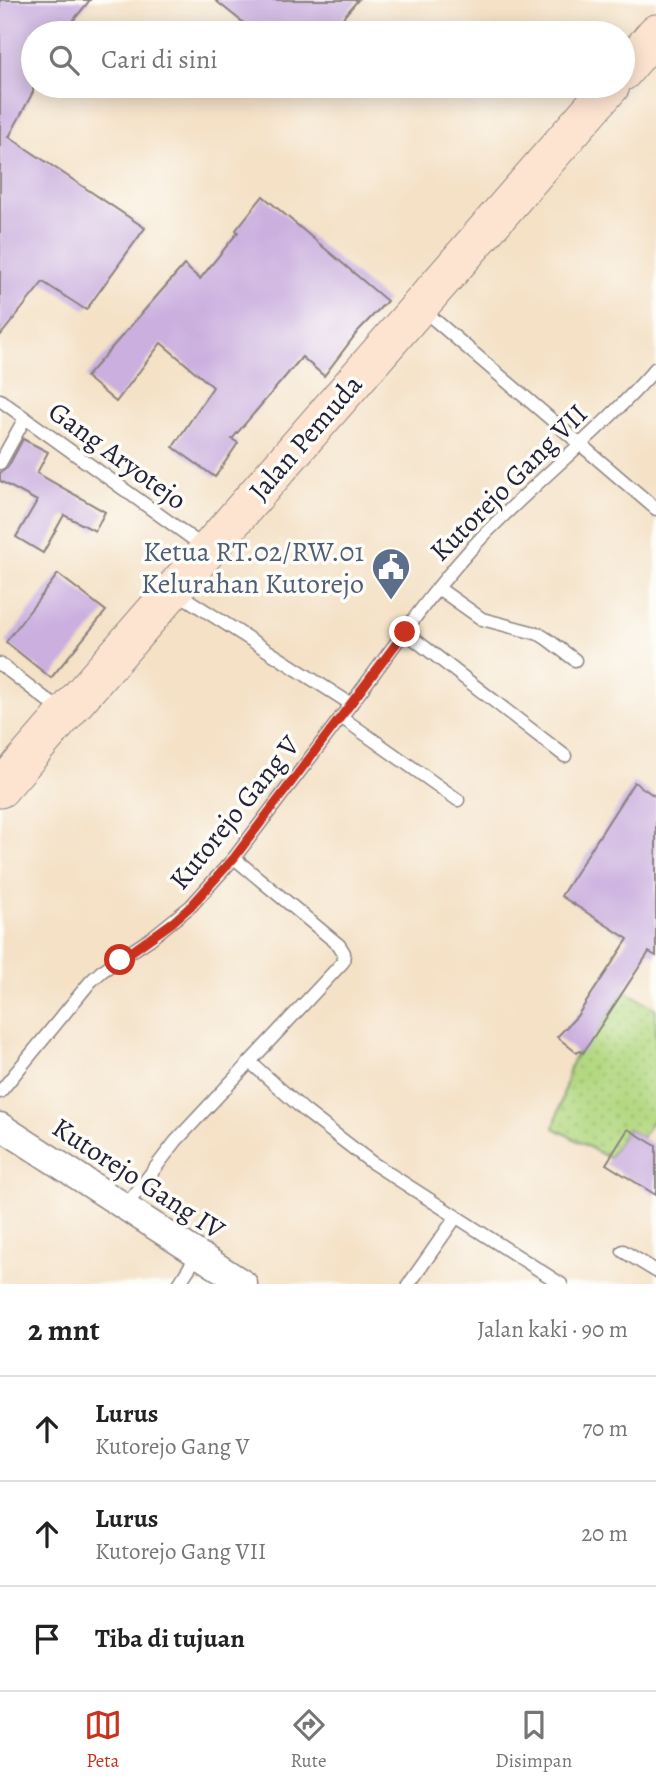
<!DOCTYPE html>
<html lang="id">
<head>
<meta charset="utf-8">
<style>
  :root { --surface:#fff; --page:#f2f2f2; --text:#222; --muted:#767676; --line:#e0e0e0; --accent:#c8321e }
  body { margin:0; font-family:Alegreya,serif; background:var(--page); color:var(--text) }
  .stop { position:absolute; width:21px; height:21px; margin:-16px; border:5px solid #c8321e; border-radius:50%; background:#fff }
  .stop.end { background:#c8321e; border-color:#fff; box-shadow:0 2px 7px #0008 }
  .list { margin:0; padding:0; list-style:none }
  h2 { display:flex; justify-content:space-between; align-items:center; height:91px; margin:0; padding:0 28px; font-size:30px }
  h2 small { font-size:23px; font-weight:400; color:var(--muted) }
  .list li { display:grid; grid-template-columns:46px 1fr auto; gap:21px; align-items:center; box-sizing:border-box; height:105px; padding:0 28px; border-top:2px solid var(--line) }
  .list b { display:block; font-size:26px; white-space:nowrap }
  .list p { margin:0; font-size:23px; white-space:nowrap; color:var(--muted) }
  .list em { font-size:23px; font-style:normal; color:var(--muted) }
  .icon { flex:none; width:38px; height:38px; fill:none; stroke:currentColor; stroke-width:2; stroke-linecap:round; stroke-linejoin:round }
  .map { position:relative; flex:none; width:656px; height:1284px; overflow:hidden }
  .search { position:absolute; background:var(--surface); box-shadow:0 4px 18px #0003; left:21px; right:21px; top:21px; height:77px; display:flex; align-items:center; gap:18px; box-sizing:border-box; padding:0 24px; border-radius:38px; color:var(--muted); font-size:26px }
  .sheet { height:406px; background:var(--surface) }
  nav { display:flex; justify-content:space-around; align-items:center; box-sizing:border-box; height:98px; border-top:2px solid var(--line); background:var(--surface); font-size:19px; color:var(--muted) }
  nav a { display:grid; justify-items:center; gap:4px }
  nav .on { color:var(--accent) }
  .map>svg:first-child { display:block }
  .park { fill:url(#park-dots); stroke:#6a7d5e; stroke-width:2 }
  .building { fill:#caafdf }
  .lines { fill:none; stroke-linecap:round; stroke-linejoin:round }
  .service-casing { stroke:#8b8280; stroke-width:15 }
  .minor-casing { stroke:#8b8280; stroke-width:29 }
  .secondary-casing { stroke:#8b8280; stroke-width:39 }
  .service { stroke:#fff; stroke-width:12 }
  .minor { stroke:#fff; stroke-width:26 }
  .secondary { stroke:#fde4d1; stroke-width:37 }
  .route { stroke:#c8321e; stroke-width:9 }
  .labels { text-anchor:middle; stroke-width:7; stroke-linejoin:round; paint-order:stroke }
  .street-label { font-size:28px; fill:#22223b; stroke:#fdfcf7 }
  .service-label { font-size:28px; fill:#4e5e75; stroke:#fdfcf7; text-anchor:end }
</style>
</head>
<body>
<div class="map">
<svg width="656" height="1284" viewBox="0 0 656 1284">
  <defs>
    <pattern id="park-dots" width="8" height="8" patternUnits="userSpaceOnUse" patternTransform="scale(1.75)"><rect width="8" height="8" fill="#b2d881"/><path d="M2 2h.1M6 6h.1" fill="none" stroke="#99b970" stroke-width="1.8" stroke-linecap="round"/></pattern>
  </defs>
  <rect width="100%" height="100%" fill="#fdfcf7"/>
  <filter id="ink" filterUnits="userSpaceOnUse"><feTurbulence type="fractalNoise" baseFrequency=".0143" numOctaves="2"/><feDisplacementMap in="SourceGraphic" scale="14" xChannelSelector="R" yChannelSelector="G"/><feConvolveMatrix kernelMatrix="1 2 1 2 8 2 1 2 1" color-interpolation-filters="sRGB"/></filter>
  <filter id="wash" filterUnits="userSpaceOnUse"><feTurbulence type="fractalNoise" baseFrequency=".00686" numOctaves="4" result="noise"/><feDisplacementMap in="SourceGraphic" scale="28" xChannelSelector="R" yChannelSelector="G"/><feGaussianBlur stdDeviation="1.57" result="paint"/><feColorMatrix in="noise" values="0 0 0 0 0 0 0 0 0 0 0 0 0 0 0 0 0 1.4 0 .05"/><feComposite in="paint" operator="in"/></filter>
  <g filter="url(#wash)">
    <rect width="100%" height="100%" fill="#f4e1c6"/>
    <path class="park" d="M624,990l32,19v110l-2,-1 -12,20 -14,-9 -19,29 -55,-30 17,-64 6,-11 20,-22z"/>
    <g id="blocks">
      <g class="building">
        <path d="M0,0h90l-27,33h-30v59l-24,45 136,91 -59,82 -43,-28 -43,54z"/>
        <path d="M215,0h143l-28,33h-74z"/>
        <path d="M263,196l124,105 -28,29 -35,46 -22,-19 -70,82 6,4 -23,34 -42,-30 40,-60 -52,-44 -45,59 -30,-25 98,-112 16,14 38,-47 -2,-2z"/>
        <path d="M23,439l25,13 -11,21 68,39 -10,19 -31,-16 -21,38 -27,-16 21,-36 -37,-20v-8l8,-6z"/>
        <path d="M58,574l48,37 -55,67 -45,-36z"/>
        <path d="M634,782l22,15v159l-7,-4 -66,101 -4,-2 -2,2 -20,-16 20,-21 51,-77 -67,-43z"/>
        <path d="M628,1129l28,17v49l-50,-31z"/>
      </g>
    </g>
  </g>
  <g filter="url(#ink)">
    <use href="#blocks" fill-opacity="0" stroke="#8b8280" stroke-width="2"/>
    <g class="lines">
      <g class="service-casing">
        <g id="service">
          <path d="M422,309l234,200"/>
          <path d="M0,400l204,147"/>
          <path d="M0,463l25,-45"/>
          <path d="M438,588l44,31 57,15 8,5 28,21"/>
          <path d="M405,632l160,124"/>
          <path d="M0,664l64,49"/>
          <path d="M351,704c43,-57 83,-117 132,-168 56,-58 120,-107 173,-168"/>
          <path d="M341,717l117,83"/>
          <path d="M250,1062l55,49 66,51 190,122"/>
          <path d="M0,1092l91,-111 11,-10 48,-32 41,-33 43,-48 117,-154 -175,-112"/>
          <path d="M125,1207l51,-66 167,-179 1,-9 -5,-8 -105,-87"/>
          <path d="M623,1251l33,20"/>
          <path d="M179,1284l19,-30"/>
          <path d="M409,1284l47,-67"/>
        </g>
      </g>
      <g class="minor-casing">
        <path id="minor" d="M0,1126l244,158"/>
      </g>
      <g class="secondary-casing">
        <g id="secondary">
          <path d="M623,72l33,-39"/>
          <path d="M0,789l611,-703"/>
        </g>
      </g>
      <use href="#service" class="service"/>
      <use href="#minor" class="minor"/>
      <use href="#secondary" class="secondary"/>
    </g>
  </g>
  <g class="lines" filter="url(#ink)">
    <path class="route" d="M120,960l53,-38 18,-16 43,-48 171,-226"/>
  </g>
  <defs>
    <g id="civic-pin" transform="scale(2.0125)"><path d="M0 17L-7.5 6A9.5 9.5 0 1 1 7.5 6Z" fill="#5c6f8a" stroke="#fdfcf7"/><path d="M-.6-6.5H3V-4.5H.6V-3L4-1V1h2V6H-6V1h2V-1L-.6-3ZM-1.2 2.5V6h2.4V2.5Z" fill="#fff"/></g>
  </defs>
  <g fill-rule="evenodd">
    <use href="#civic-pin" x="391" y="567"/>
  </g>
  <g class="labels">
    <g class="street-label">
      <text transform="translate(305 437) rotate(-49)" y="10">Jalan Pemuda</text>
      <text transform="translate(118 455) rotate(36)" y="10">Gang Aryotejo</text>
      <text transform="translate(508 482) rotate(-45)" y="10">Kutorejo Gang VII</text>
      <text transform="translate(234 812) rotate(-51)" y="10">Kutorejo Gang V</text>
      <text transform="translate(139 1178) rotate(33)" y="10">Kutorejo Gang IV</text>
    </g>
    <g class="service-label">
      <text x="364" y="561">Ketua RT.02/RW.01<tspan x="364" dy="32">Kelurahan Kutorejo</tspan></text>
    </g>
  </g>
</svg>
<div class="stop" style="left:120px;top:960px"></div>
<div class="stop end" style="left:405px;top:632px"></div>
<div class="search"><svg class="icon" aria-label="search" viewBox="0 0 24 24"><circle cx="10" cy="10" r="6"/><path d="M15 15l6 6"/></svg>Cari di sini</div>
</div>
<section class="sheet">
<h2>2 mnt<small>Jalan kaki · 90 m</small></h2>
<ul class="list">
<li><svg class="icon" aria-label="ahead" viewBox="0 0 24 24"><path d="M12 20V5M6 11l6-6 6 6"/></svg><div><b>Lurus</b><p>Kutorejo Gang V</p></div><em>70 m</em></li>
<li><svg class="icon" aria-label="ahead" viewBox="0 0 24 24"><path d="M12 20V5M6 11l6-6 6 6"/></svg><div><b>Lurus</b><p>Kutorejo Gang VII</p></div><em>20 m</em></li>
<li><svg class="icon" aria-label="arrive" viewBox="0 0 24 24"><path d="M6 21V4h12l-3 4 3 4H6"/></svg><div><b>Tiba di tujuan</b></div></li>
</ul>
</section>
<nav>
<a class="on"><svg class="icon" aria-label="map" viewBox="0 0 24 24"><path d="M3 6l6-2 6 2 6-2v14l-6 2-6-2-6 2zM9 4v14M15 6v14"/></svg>Peta</a>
<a><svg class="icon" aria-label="directions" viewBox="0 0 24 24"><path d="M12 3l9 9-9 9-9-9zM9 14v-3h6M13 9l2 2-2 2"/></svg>Rute</a>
<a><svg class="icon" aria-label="saved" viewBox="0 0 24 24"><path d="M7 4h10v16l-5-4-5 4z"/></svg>Disimpan</a>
</nav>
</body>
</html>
